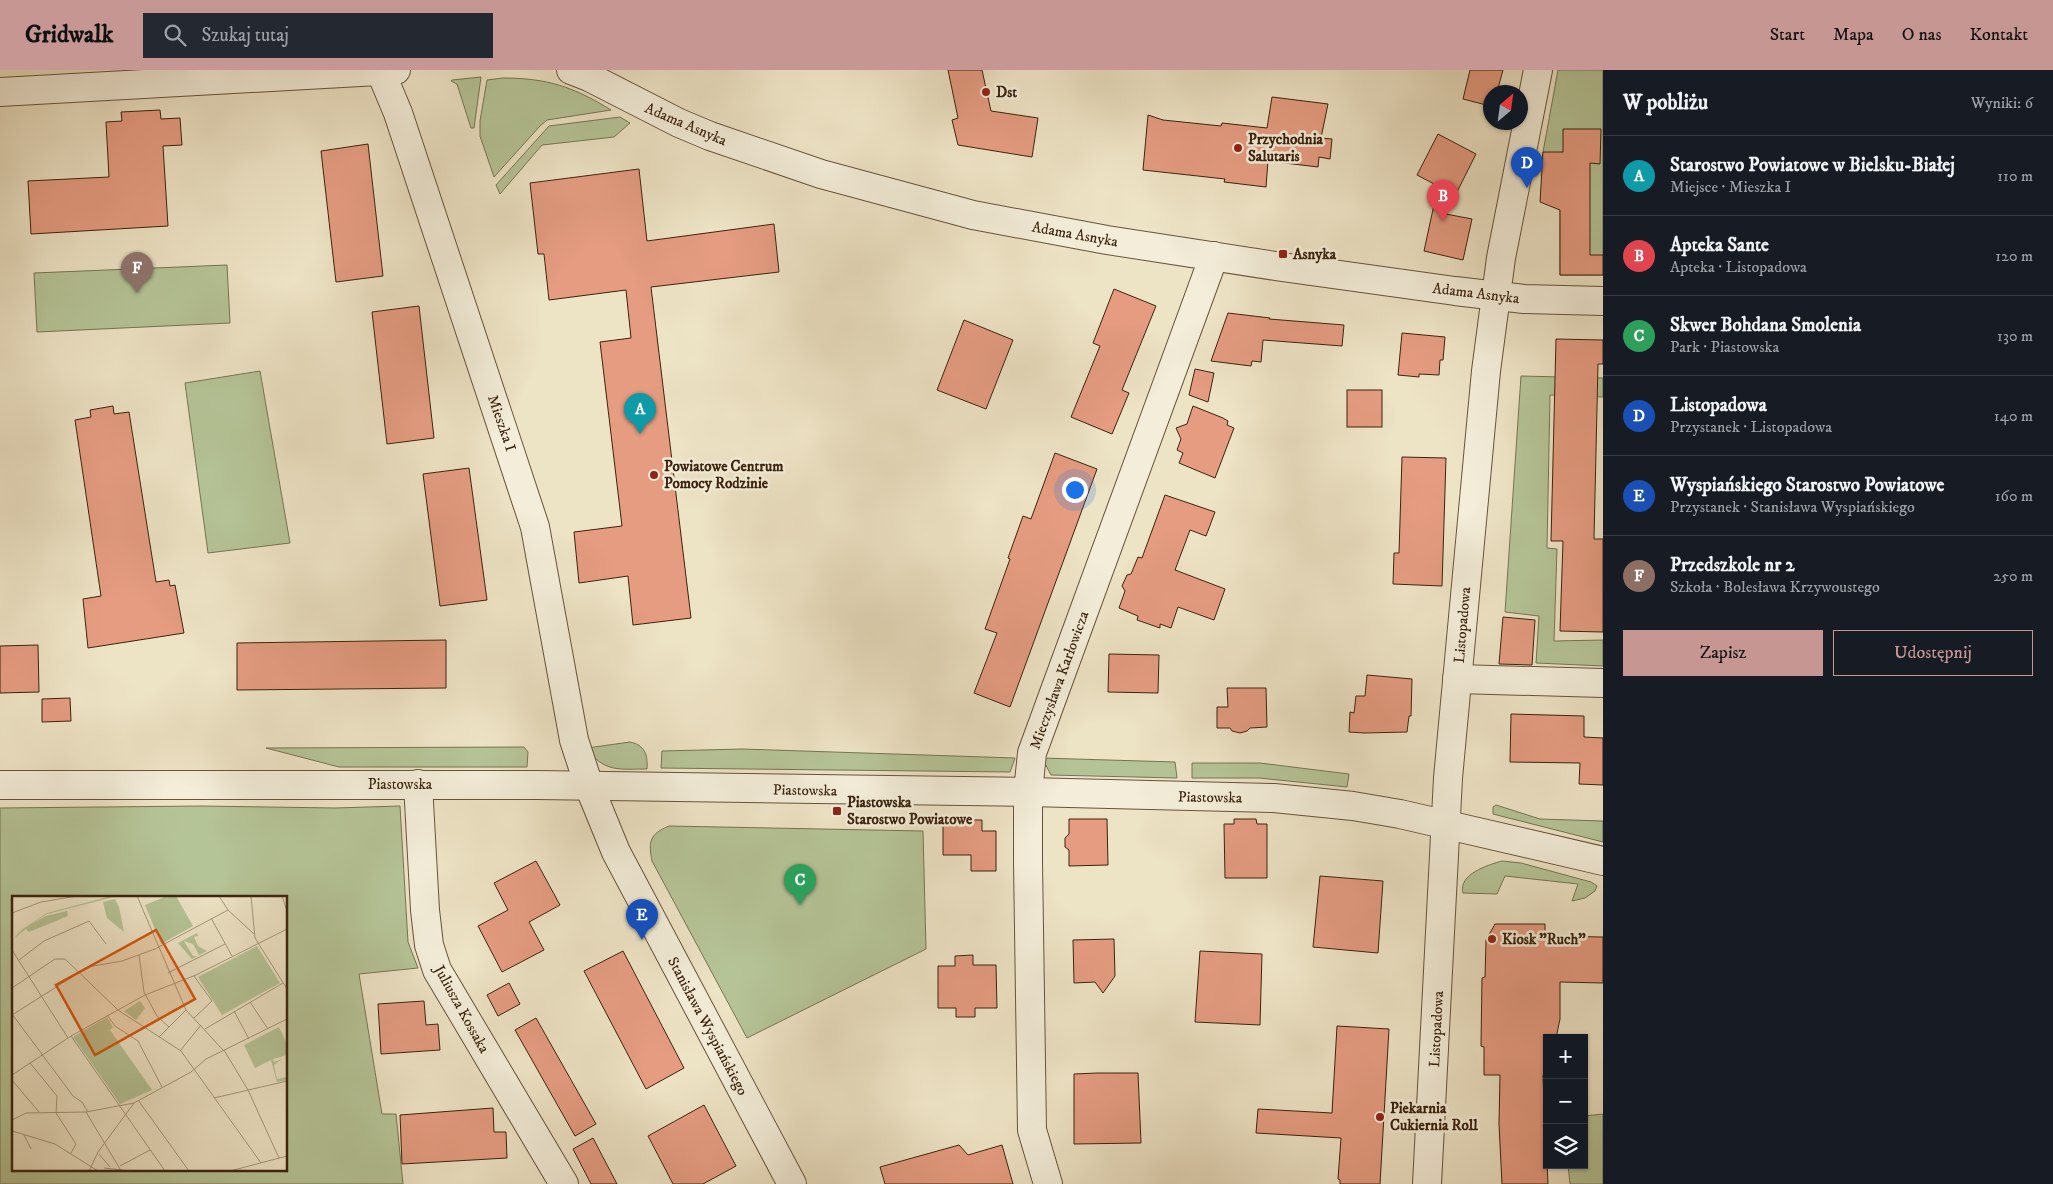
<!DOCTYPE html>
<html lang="pl">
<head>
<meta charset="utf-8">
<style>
  :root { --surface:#171b24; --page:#242831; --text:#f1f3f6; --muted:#9ea1a6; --line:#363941; --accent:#c59692 }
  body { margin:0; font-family:"IM FELL DW Pica",serif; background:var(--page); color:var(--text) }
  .controls { position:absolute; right:15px; bottom:15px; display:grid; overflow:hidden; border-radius:0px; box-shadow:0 1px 4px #0004 }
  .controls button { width:45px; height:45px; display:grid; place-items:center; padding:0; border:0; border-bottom:1px solid var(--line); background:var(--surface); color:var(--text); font:25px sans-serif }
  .compass { position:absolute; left:1483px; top:15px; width:45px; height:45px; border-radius:50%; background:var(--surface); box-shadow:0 1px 4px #0004; rotate:29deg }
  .you { position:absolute; left:1074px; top:419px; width:18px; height:18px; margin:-12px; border:4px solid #fff; border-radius:50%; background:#1a73e8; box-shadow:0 0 0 8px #1a73e833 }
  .badge { display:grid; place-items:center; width:32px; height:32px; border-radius:50%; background:var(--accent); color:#fff; font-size:16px; font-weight:700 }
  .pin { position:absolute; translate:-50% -41px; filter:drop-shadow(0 1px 2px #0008) }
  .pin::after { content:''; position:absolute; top:26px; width:18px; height:15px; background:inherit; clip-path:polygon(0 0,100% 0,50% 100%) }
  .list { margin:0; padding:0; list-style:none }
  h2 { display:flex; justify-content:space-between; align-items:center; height:65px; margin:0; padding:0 20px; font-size:21px }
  h2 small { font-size:16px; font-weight:400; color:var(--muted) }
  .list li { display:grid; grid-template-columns:32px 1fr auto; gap:15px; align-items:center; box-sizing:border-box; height:80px; padding:0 20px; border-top:1px solid var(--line) }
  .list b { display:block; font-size:19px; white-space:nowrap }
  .list p { margin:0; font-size:16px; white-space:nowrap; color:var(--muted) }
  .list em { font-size:16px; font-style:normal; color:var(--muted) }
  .actions { display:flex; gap:10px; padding:15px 20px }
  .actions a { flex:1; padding:11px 0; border:1px solid var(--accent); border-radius:0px; text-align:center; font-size:18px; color:var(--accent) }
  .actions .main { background:var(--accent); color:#111 }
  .icon { flex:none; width:28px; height:28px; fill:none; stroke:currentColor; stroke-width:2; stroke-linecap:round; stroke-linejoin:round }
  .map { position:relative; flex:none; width:1603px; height:1114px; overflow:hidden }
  header { display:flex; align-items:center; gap:30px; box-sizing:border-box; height:70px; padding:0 25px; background:var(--accent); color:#111 }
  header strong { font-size:24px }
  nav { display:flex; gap:28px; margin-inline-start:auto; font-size:18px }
  .search { width:350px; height:45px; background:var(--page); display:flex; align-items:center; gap:12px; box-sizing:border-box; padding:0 18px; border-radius:0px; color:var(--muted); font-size:19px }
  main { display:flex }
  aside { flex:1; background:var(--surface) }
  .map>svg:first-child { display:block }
  .green { fill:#b5c497; stroke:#787452; fill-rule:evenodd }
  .building { fill:#e59c81; stroke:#3b230d }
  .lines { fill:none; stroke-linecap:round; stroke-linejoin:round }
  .minor-casing { stroke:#68533b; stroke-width:30 }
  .tertiary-casing { stroke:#68533b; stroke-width:30 }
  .minor { stroke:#f3edd9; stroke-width:28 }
  .tertiary { stroke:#f3edd9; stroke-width:28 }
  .poi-dot { fill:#8f2418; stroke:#f3edd9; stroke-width:2 }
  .labels { text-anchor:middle; stroke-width:5; stroke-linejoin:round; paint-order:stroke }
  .poi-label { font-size:15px; font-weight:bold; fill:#3b230d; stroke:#f3edd9; text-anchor:start }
  .street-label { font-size:15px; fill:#3b230d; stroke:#f3edd9 }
  .inset-road { fill:none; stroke:#a6967b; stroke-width:1 }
  .view { fill:#d7540c; fill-opacity:0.15; stroke:#d7540c; stroke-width:2.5 }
  .inset-edge { fill:none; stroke:#3b230d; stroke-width:2.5 }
</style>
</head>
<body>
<header>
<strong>Gridwalk</strong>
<div class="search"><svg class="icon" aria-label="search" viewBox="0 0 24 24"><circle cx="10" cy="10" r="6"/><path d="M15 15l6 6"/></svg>Szukaj tutaj</div>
<nav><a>Start</a><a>Mapa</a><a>O nas</a><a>Kontakt</a></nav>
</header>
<main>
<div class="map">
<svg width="1603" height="1114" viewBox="0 0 1603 1114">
  <rect width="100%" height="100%" fill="#ede3c5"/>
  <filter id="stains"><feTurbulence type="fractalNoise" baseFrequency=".004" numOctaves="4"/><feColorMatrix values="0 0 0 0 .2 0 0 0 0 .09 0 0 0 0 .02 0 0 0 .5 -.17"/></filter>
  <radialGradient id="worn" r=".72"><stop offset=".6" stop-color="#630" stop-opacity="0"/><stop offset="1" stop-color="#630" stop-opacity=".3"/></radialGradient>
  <g class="green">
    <path d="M1558,0h45v205h-43v-69l-19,-7 2,-47z"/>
    <path d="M481,7l-7,51h-3l-14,-44 -6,-3 1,-1z"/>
    <path d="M503,8c44,0 71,9 108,32l-64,10 -7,6 -46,51 -14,-41v-15l7,-41z"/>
    <path d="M620,47l10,6 -16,14 -72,8 -42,49 -4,-9 53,-59z"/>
    <path d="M227,195l3,58 -193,9 -3,-59z"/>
    <path d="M260,301l30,172 -82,10 -23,-170z"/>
    <path d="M1521,306l82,2v19l-53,-2 -3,153 10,1 -3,92 49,-1v26l-67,-3 3,-47 -34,-4z"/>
    <path d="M630,672c15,3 18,13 17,27 -26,0 -44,4 -60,-21z"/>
    <path d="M524,677l4,5 -1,15h-188l-73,-19z"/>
    <path d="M742,679l273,9 -5,14 -349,-4 1,-17z"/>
    <path d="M1042,688l133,4 2,16 -126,-3z"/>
    <path d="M1192,693h68l89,11 -2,13 -88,-9h-67z"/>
    <path d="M1496,735l44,14 63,2v21l-110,-28v-7z"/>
    <path d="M201,736l134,2 65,-2 8,136 10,26 -59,6 23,140h14l7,70h-403v-376zM14,828h272v272h-272z"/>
    <path d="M669,756l254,5 3,118 -179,89 -95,-177c-4,-20 -2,-27 17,-35z"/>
    <path d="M1502,791l19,2 70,19 6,4 -2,5 -10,7 -13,3 6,-17 -73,-8 -8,18 -34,-1c-5,-19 25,-28 39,-32z"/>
    <path d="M1603,1044v70h-33l-2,-19h16v-49z"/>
  </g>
  <g class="building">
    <path d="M948,0h34l9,41 47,7 -6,39 -74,-12 -6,-25 6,-2z"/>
    <path d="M1470,0h33l-6,22h-7v14l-27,-7z"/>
    <path d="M1272,27l56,7 -7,34 11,1 -2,20 -11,-2 -1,10 -50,-6 -2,26 -42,-5 1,-3 -82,-9 5,-55 15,5 58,6 1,-3 45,5z"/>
    <path d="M160,40l1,9 19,-1 1,14 1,13 -19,1 5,80 -137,8 -3,-53 81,-4 -3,-55 16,-1 -1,-9z"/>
    <path d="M1563,59h38l-1,35 -10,-1v92h13v20h-43v-65l-20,-8 3,-50h20z"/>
    <path d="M1438,64l38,20 -30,60 26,5 -9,41 -39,-9 14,-65 -21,-11z"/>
    <path d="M368,74l15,132 -47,6 -15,-131z"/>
    <path d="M639,99l8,72 127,-17 5,48 -128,15 40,331 -58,7 -5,-49 -49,7 -5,-51 48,-6 -22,-184 31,-4 -5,-48 -77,10 -5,-46h-6l-8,-71z"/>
    <path d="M1114,219l42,17 -34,84 7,3 -17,41 -41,-17 29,-71 -7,-3z"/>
    <path d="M419,236l15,132 -47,6 -15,-132z"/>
    <path d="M1228,243l42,5 -1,1 75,6 -2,21 -79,-6 -2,22 -9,-1 -1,5 -40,-5z"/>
    <path d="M964,250l49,20 -27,69 -49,-19z"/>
    <path d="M1402,263l43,4 -2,23h-3l-1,15 -20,-1v3l-21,-2z"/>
    <path d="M1556,269l47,1v24h-5l-4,175h9v93l-43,-1 3,-90h-12z"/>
    <path d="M1195,299l19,4 -6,29 -19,-7z"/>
    <rect x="1347" y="320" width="35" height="37"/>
    <path d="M113,336l1,8 15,-2 27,170 13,-2 1,6 5,-1 9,48 -96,15 -5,-49 18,-3 -26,-176 16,-3 -1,-7z"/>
    <path d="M1193,336l30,12 5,3 -1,4 7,3 -19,50 -36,-15 4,-10 -6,-3 4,-11 -5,-11 11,-4z"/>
    <path d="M1055,383l42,16 -87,238 -36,-14 23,-60 -12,-4 25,-70 -2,-1 15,-42 8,3z"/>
    <path d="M1402,387l44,1 -4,128 -49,-2 1,-31h5z"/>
    <path d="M469,398l18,132 -47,6 -17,-132z"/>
    <path d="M1165,425l50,17 -9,24 -16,-6 -15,40 50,19 -11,31 -36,-13 -7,21 -11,-4v4l-23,-8 1,-4 -19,-8 6,-17 -3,-5 5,-11 4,-1 7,-17 4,1z"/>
    <path d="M1503,547l32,3 -3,45 -33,-1z"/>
    <path d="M446,570v48l-209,2v-47z"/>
    <path d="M38,575l1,47 -39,1v-47z"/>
    <path d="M1109,584l50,1 -1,38 -50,-1z"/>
    <path d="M1367,605l45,4 -1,37h-2l-2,16 -43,1 -15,-1 1,-20 4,1 2,-17h9z"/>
    <path d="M1227,618h39l1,39 -17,1 -3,3 -7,2 -8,-2 -2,-3h-13v-21h11z"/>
    <path d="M70,628l1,23 -29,1v-23z"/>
    <path d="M1511,644l73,2v21l19,1v47l-24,-1 1,-21 -70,-1z"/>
    <path d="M1069,749h38l1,46 -39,1v-16l-4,-3v-9l4,-4z"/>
    <path d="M1234,749h22l1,5h10v54h-42l-1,-54h10z"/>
    <path d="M943,750h39v11h14v40h-25v-16h-28z"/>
    <path d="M536,791l24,44 -31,17 15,28 -42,22 -24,-46 30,-16 -14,-27z"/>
    <path d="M1320,806l63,5 -5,72 -65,-6z"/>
    <path d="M1495,854h50v12l58,1v46l-43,-1v37l-4,19h-9v37h-4l5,109h-46l-3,-60 1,-49h-16v-28l-3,-1 1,-68 3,-1 1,-37z"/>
    <path d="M1114,869l1,37 -12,17 -8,-11 -21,1 -1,-43z"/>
    <path d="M623,881l61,117 -38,21 -62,-118z"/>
    <path d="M1200,881l62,3 -2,71 -65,-3z"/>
    <path d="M973,885v10h23l1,43h-22v9h-19v-9h-18v-42h17v-10z"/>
    <path d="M509,913l11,21 -22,12 -11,-21z"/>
    <path d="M424,931l2,24 12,-1 2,26 -59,4 -3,-50z"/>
    <path d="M536,948l60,106 -21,12 -60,-106z"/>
    <path d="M1337,956l52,3 -9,155h-40v-4l-2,-1 3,-41 -85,-5 2,-24 74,4z"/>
    <path d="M1097,1003h41l3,70 -67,1v-70z"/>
    <path d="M704,1035l32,61 -33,18h-30l-25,-48z"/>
    <path d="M493,1038l1,24h12l1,26 -105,6 -2,-49z"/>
    <path d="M593,1068l24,46h-26l-18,-35z"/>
    <path d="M959,1075l9,10 34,-10 11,39h-128l-5,-17z"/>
  </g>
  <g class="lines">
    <g class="minor-casing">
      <g id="minor">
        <path d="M380,0l18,43 137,414 39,213 15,46"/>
        <path d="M571,0l18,7 90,46 31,13 111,38 152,41 134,25 175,27 173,24 69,8 79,2"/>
        <path d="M0,22l396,-22"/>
        <path d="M1457,609l146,4"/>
        <path d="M418,714l7,126 4,35 8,25 127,214"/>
        <path d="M1048,1114l-16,-54 -4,-268v-70l4,-39 182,-497"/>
        <path d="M1427,1114l21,-406 38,-407 15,-113 37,-188"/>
      </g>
    </g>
    <g class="tertiary-casing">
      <g id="tertiary">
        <path d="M0,715h537l491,7 246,6 79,8 47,8 203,47"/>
        <path d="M589,716l27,66 176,332"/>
      </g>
    </g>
    <use href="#minor" class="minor"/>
    <use href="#tertiary" class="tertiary"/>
  </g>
  <g class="poi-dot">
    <circle cx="986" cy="22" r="5"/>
    <circle cx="1238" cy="78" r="5"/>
    <rect x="1278" y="179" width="10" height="10" rx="2.5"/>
    <circle cx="654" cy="405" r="5"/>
    <rect x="832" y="736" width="10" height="10" rx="2.5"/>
    <circle cx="1492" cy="869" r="5"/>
    <circle cx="1380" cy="1047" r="5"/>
  </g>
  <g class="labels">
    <g class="poi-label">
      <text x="996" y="27">Dst</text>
      <text x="1248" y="74">Przychodnia<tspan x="1248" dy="17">Salutaris</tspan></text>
      <text x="1293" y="189">Asnyka</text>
      <text x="664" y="401">Powiatowe Centrum<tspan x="664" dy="17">Pomocy Rodzinie</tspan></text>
      <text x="847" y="737">Piastowska<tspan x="847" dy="17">Starostwo Powiatowe</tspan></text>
      <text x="1502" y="874">Kiosk "Ruch"</text>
      <text x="1390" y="1043">Piekarnia<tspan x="1390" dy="17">Cukiernia Roll</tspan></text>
    </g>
    <g class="street-label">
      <text transform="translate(686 54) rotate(23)" y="5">Adama Asnyka</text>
      <text transform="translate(1075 164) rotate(10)" y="5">Adama Asnyka</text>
      <text transform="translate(1476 223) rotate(7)" y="5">Adama Asnyka</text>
      <text transform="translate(502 353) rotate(71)" y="5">Mieszka I</text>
      <text transform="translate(1462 555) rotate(-85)" y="5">Listopadowa</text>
      <text transform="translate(1059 610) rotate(-70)" y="5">Mieczysława Karłowicza</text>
      <text x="400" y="719">Piastowska</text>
      <text transform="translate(805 720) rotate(1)" y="5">Piastowska</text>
      <text transform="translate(1210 727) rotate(1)" y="5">Piastowska</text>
      <text transform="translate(462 939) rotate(61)" y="5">Juliusza Kossaka</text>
      <text transform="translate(708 956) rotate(62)" y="5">Stanisława Wyspiańskiego</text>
      <text transform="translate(1436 959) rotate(-87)" y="5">Listopadowa</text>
    </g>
  </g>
  <g transform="translate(12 826)">
    <rect width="275" height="275" fill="#ede3c5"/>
    <path d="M99,0h7l-71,18 -35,22 35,-23zM155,0h9l17,30 -32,18 -16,-39zM103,3l4,8 5,25 -17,-14 -4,-16zM87,7l-32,8 1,5 -39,16 -3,-3 -14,11 12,-12 22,-12zM185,37l1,3 -4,1 4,9 9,5 -8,4 -6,-11 -9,-3 9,15h4l-5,3 -14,-16zM245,50l23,37 -58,32 -24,-38zM128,105l5,7 -9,12 -12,-9zM95,121l6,10 -3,3 42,60 -32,14 -47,-67zM267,131l8,17v11l-14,4 1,3 8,-3 -8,6 3,14 10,-2v3l-10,2 -6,-22 -16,8 -11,-23z" fill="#b5c497"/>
    <path class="inset-road" d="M125,0l49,114 37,40M207,0l9,14 26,24M239,0l4,42 32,51M270,0l5,15M0,17l29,-11 36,-6M199,22l21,38M0,54l56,88M127,59l5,37 13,24 12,11M7,64l25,-19 45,-20 17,23M156,77l57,-29M182,80l18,25 -18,17M0,92l43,-29h10l53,51 63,41 80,112M238,106l18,27M222,115l15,28M0,118l61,82 9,6 6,10M0,119l76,-48 34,-6 33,-12 73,-39M95,119l8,11 23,15 24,46M193,133l78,-46M59,140l94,135M147,141l27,-27M212,154l24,40 31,68M168,155l21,-26M18,167l27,33 -1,17 20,31 -5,9M0,179l59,-39 74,-41 51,-20 91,-46M0,184l27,32M202,202l73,-17M126,204l51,71M74,216l34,57M0,224l14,-7 60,-1 48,-9 57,-31 15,-13 81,-40M0,235l43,13 43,27M12,239l7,14M87,258l11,13M108,270l30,-16M92,272l27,3M77,275l9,-19 36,-49M218,275l57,-15"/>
    <path class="view" d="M144,34l39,69 -100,56 -39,-70z"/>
    <rect width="275" height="275" class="inset-edge"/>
  </g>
  <rect width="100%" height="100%" filter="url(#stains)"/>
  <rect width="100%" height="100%" fill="url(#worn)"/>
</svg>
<div class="controls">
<button>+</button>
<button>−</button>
<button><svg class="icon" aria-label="layers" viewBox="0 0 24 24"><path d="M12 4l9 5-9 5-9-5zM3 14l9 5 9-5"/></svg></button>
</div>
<svg class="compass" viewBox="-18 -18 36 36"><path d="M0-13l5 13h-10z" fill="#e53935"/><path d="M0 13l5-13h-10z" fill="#9ea1a6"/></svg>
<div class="you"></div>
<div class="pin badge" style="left:640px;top:364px;background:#0f9aa8">A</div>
<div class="pin badge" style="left:1443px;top:151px;background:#e0444e">B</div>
<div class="pin badge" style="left:800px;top:835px;background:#2e9e5b">C</div>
<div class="pin badge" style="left:1527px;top:118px;background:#1a4fb4">D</div>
<div class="pin badge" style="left:642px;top:870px;background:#1a4fb4">E</div>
<div class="pin badge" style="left:137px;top:223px;background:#8d6e63">F</div>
</div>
<aside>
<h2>W pobliżu<small>Wyniki: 6</small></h2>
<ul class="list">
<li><span class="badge" style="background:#0f9aa8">A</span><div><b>Starostwo Powiatowe w Bielsku-Białej</b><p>Miejsce · Mieszka I</p></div><em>110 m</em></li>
<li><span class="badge" style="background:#e0444e">B</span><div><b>Apteka Sante</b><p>Apteka · Listopadowa</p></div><em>120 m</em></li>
<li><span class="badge" style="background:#2e9e5b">C</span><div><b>Skwer Bohdana Smolenia</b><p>Park · Piastowska</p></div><em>130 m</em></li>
<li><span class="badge" style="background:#1a4fb4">D</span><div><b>Listopadowa</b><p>Przystanek · Listopadowa</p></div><em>140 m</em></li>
<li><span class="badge" style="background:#1a4fb4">E</span><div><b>Wyspiańskiego Starostwo Powiatowe</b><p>Przystanek · Stanisława Wyspiańskiego</p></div><em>160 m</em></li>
<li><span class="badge" style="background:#8d6e63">F</span><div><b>Przedszkole nr 2</b><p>Szkoła · Bolesława Krzywoustego</p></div><em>250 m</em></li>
</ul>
<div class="actions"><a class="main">Zapisz</a><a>Udostępnij</a></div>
</aside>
</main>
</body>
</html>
